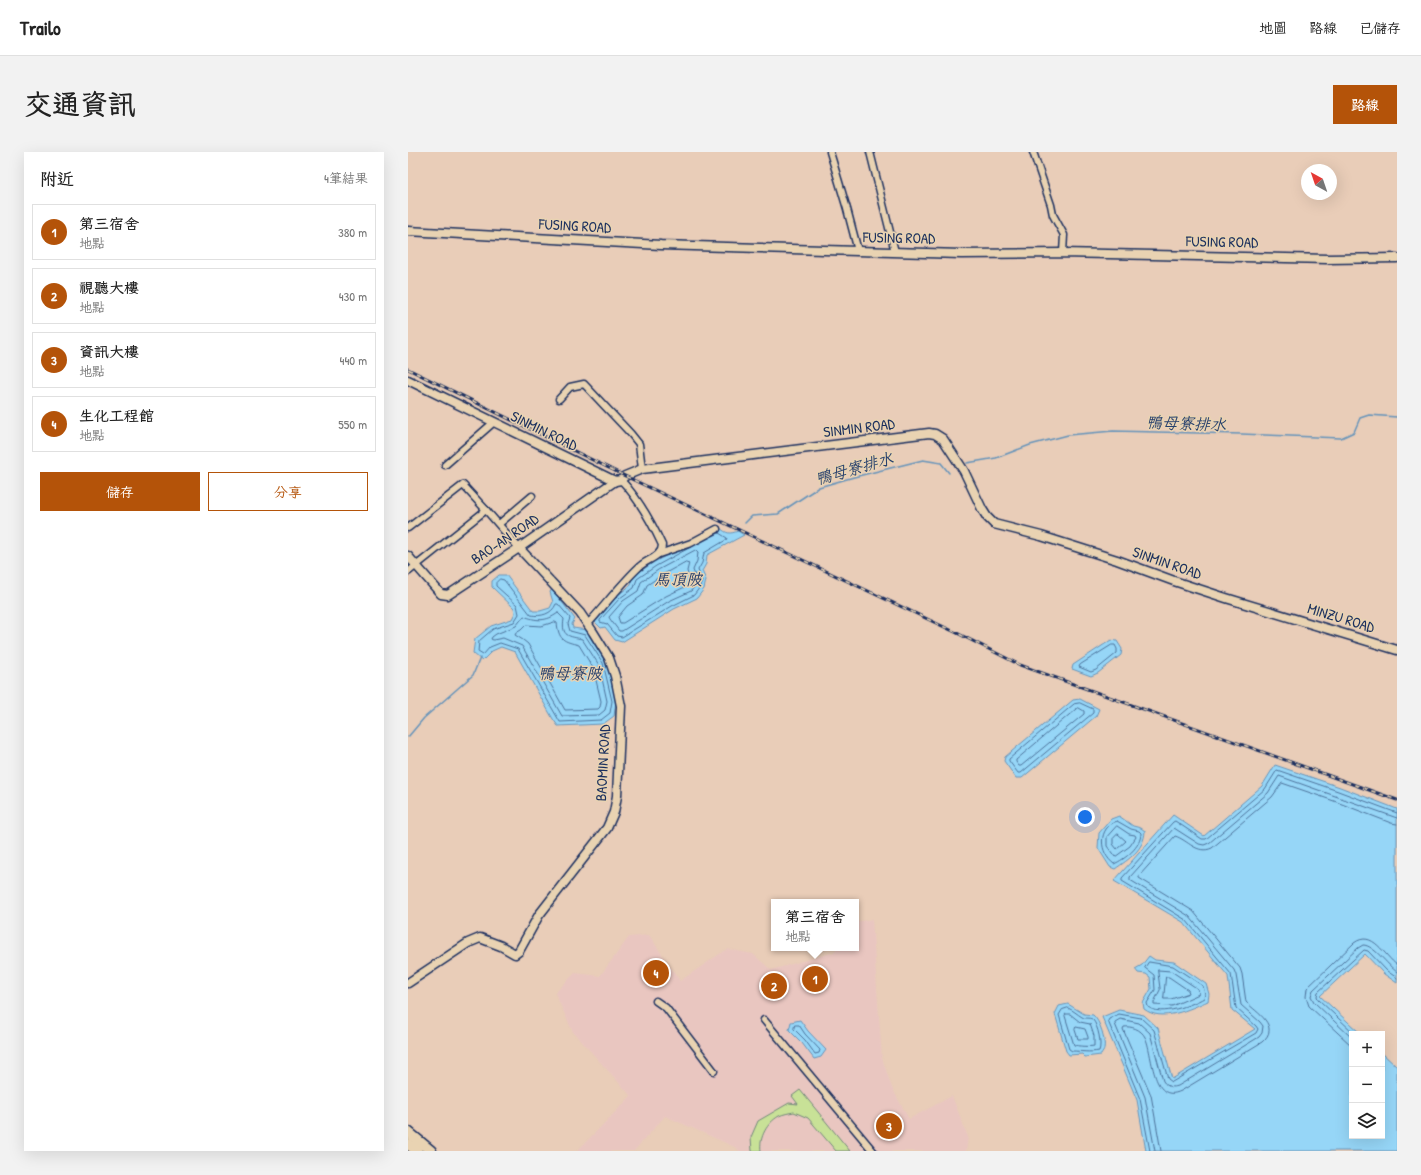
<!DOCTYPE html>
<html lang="zh-TW">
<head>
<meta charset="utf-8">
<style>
  :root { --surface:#fff; --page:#f2f2f2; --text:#222; --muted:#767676; --line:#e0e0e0; --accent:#b45309 }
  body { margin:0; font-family:"Patrick Hand","LXGW WenKai TC",sans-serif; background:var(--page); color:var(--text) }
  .controls { position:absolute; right:12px; bottom:12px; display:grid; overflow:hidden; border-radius:0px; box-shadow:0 4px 16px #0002 }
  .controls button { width:36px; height:36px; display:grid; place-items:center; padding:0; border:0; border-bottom:1px solid var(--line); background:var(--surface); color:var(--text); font:20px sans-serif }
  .compass { position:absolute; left:893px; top:12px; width:36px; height:36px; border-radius:50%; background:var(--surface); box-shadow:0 4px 16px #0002; rotate:320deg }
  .you { position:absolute; left:677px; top:665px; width:14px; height:14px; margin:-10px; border:3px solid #fff; border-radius:50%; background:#1a73e8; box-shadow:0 0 0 6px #1a73e833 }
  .badge { display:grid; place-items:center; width:26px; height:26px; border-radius:50%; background:var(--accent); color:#fff; font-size:13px; font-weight:700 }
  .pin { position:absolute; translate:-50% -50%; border:2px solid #fff; box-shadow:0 1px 4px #0006 }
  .popup { position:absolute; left:363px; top:747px; width:88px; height:52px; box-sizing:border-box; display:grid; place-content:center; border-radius:0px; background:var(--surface); filter:drop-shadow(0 1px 3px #0005); font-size:13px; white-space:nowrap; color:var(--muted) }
  .popup b { font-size:15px; color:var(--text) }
  .popup::after { content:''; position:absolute; left:50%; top:100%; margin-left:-8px; border:8px solid transparent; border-top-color:var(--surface) }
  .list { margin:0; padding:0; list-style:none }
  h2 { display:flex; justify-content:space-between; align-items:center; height:52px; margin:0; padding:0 16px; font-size:17px }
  h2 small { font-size:13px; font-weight:400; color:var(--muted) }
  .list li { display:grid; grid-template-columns:26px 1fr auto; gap:12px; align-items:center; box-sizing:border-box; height:56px; margin:0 8px 8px; padding:0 8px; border:1px solid var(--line); border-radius:0px }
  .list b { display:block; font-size:15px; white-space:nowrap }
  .list p { margin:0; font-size:13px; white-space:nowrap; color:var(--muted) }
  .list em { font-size:13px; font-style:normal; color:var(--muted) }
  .actions { display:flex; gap:8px; padding:12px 16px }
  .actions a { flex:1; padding:9px 0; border:1px solid var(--accent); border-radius:0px; text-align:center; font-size:14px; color:var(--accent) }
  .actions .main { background:var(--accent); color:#fff }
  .icon { flex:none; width:22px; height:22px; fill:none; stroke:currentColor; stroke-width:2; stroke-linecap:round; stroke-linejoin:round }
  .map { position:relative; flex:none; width:989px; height:999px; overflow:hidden; border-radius:0px }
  header { display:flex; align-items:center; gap:24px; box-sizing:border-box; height:56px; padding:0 20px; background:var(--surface); border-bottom:1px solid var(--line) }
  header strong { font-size:19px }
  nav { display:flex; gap:22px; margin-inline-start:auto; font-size:14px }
  .intro { display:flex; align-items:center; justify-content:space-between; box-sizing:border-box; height:96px; padding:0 24px }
  h1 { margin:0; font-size:28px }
  .button { padding:10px 18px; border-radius:0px; background:var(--accent); color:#fff; font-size:14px; font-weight:700 }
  main { display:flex; gap:24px; padding:0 24px }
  aside { flex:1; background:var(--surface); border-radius:0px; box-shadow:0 4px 16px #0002 }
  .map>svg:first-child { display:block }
  .built { fill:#e9c6c0 }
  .green { fill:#c8e197; stroke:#72887a }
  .water { fill:#96d6f7; stroke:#6593ba }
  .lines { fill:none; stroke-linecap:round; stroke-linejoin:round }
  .shore { stroke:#4c729b; stroke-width:1 }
  .stream { stroke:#6593ba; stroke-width:1.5 }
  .minor-casing { stroke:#1b2f5e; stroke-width:9 }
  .tertiary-casing { stroke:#1b2f5e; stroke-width:11 }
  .primary-casing { stroke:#1b2f5e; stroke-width:13 }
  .minor { stroke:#e9d3b2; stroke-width:6 }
  .tertiary { stroke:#e9d3b2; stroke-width:8 }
  .primary { stroke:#e9d3b2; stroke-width:10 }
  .rail-casing { stroke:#1b2f5e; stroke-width:3 }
  .rail { stroke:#e9d3b2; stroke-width:1.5; stroke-dasharray:4.5; stroke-linecap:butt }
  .labels { text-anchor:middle; stroke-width:3; stroke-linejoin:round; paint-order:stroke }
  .street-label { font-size:15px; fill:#1b2f5e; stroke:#e9d3b2 }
  .water-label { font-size:16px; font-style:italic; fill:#27406d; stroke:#e9d3b2 }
</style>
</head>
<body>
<header>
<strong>Trailo</strong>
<nav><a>地圖</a><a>路線</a><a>已儲存</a></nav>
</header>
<div class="intro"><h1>交通資訊</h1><a class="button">路線</a></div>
<main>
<aside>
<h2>附近<small>4筆結果</small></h2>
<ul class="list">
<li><span class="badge">1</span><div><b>第三宿舍</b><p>地點</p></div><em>380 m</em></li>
<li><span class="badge">2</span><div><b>視聽大樓</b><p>地點</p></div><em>430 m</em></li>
<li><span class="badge">3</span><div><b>資訊大樓</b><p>地點</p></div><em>440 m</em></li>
<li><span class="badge">4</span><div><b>生化工程館</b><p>地點</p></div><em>550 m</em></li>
</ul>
<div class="actions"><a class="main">儲存</a><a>分享</a></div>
</aside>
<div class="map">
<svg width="989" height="999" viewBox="0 0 989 999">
  <rect width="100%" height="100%" fill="#e9cdb8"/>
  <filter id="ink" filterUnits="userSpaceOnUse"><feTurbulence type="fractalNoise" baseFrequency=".025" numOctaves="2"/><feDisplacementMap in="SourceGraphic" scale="8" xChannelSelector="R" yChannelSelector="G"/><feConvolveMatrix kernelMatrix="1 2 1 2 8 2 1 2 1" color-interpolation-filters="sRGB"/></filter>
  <g filter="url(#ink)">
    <path class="built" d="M464,767l10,139 10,30 17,31 43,-23 16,41 -2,14h-227l-2,-3 -72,-32 -31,35h-57l54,-55 -58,-64 -18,-39 20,-20 25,3 29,-39 20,-2 31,46 47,-32 26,5 18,16 64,-18 1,-4h20v-26z"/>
    <path class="green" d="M392,938l50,61h-14l-28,-33 -14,-6c-5,1 -11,2 -15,4 -12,7 -20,21 -18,35h-9l-1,-14 7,-16 31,-18 9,1 -6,-8z"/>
    <g class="water">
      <path d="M312,376c7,6 10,6 18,3l6,4 -37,20 -1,9 -4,7 4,9 -2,9 -7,9 -23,11 -52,33 -7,-2 -10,-13 -4,1 -7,-7 24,-26 13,-10 1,-8 22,-15z"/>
      <path d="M91,423h7l27,36h7l10,-3 3,-6 -3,-10 2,-3 23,30 -3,5 1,4 14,2 20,31 9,40 -2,15 -11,8 -45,2 -5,-7 -38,-67 -14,-5 -9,4 -10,10 -9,-8 2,-14 16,-13 21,-7 3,-6 -1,-5 -22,-21v-6z"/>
      <path d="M703,488l6,1 5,8 -1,6 -23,18 -7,3 -19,-7 1,-4z"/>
      <path d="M672,547l19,10 -3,7 -74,62h-6l-12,-17 1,-4 68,-57z"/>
      <path d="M867,613l65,22 57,22v174l-13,-9 -19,-20 -45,42 41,38h-9v102h30v-83l15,14v84h-251l-9,-51 -35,-83 17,-7 25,5 14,13 14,51 83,-50 -23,-19 -4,-34 -45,-54 -69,-41 59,-66 31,21 58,-50z"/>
      <path d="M711,664l14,10 8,2 4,3c-1,19 -16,28 -30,38l-5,-2 -12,-19 1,-15 12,-14z"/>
      <path d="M741,804l6,4 19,2 32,22 3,10 -1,7c-18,8 -46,22 -64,8l-1,-6 8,-14 -1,-12 -4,-3 -8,-1 -3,-4 7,-4z"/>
      <path d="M660,852l16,10 9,1c7,6 13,25 11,34 0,2 -2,4 -3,6l-16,2 -3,-3 -13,1 -3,-4 -11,-37 4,-8z"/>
      <path d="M392,868l8,11 18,19 -5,7 -7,2 -12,-16 -13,-13 2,-8z"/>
    </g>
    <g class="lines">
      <g class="shore">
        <path d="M281,396l-33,18 -19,13 -3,9 -14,10 -20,22v2l7,2 10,12 5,1 50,-31 22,-11 6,-8 2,-6 -4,-11 4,-7 2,-10 22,-13 1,-2 -8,-5 -18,9"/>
        <path d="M288,398l2,2 -1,9 -4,9 4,11 -1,4 -5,6 -22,10 -47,30h-3l-9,-12 -1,-2 14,-16 15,-10 3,-9 17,-12z"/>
        <path d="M278,410l3,1 -2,8 3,10 -3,5 -21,10 -43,27h-3l-2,-6 9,-11 16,-11 4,-10 15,-10z"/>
        <path d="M92,427l4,1 27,35c10,2 21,-1 25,-11h2l12,14 -2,6 2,7 15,4 18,28 9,38 -2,12 -9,7 -41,2 -42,-73 -18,-6 -10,4 -7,8 -5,-3 1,-11 14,-12 21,-7 5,-8 -2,-9 -21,-19v-3z"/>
        <path d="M150,461l6,6c-3,18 5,17 18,20l17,26 8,36 -2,9 -6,5 -37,1 -40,-70 -19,-8 -10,2 -2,-1 1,-2 4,-3 20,-8 8,-10c12,5 22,6 34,-3z"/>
        <path d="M147,470l2,1c2,17 6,18 22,22l14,23 8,33 -1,6 -2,2 -33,1 -37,-66 -5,-4 -8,-5 1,-2 5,-3 5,-5 15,1z"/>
        <path d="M704,493h3l2,4v4l-21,17 -5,2 -12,-5 1,-2z"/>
        <path d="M672,551l13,6v4l-72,60h-3l-9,-12v-2l65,-55z"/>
        <path d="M671,556l5,3v3l-63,52h-2l-3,-4v-2l60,-51z"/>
        <path d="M709,669l14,8 8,2 2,2c0,14 -16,26 -27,31 -15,-11 -17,-36 3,-43z"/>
        <path d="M709,674l12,8 6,1 1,2 -6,9 -15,11 -8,-11v-9z"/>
        <path d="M710,682l8,7 -9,8 -4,-5v-5z"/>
        <path d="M741,810l24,4 30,20 2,8 -1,4c-12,7 -43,19 -56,9l-1,-4 8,-13 -1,-15 -9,-7z"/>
        <path d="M750,818l13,1 27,18 1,5 -27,12 -18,-1v-3l6,-12z"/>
        <path d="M758,825h3l19,13 1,3 -18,6h-7z"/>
        <path d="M660,856c5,2 9,6 14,9 3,2 9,0 11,3 5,6 9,24 6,31 -10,2 -18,0 -27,0l-3,-2 -10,-34 3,-5z"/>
        <path d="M658,862h4l10,8 10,2 4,12v10c-4,1 -16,0 -20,-1l-9,-29z"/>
        <path d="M387,873h4l6,9 15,16 -1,3 -4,1 -10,-14 -11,-11z"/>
        <path d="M668,875l9,2 3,8v2h-10l-3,-9z"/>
        <path d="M947,882l-37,-35 -1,-3 1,-4 46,-42 4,1 19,20 10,7"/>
        <path d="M944,886l-38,-36 -3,-6 2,-6 45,-42 5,-3c11,0 24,20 34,27"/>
        <path d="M944,894l-43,-40 -3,-9 1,-9 47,-45c19,-14 30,13 43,22"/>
        <path d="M742,999l-10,-52 -32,-78 1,-2 10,-5 22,4 13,12 14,49 4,3 84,-49 2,-4 -2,-3 -20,-18 -5,-34 -45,-54 -64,-39v-3l51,-56 2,-1 27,18h4l59,-50 12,-19 61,21 59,22"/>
        <path d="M747,999l-10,-54 -30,-73v-2l5,-3 19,4 11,10 13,48c4,6 9,7 15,5l81,-49 3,-4 1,-7 -3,-4 -19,-17 -5,-30 -2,-5 -45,-54 -59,-36v-3l44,-49 25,16 5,1 5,-2 59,-50 11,-17 118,42"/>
        <path d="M753,999l-10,-56 -28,-66 1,-2c7,-1 17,2 21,10 8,15 6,68 36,54l81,-49c19,-16 -5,-29 -16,-40l-4,-28 -2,-6 -47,-57 -54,-33v-2l36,-40c13,4 22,19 37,12l60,-51 10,-14 52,18 57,22 6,1"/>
      </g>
      <g class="stream">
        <path d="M559,311l29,-5 34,-13 38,-10 45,-4 129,3 99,4 13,-6 6,-14 9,-3 28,2"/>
        <path d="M337,371l7,-7 26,-2 41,-27 35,-10 69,-17 18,3 8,10"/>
        <path d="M0,585l16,-19 49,-43 7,-17"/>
      </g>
      <g class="minor-casing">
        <g id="minor">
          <path d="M422,0l17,57 11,42"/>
          <path d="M462,0l25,100"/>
          <path d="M625,0l18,53 2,10 11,20 -1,18"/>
          <path d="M151,247l11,-12 14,-3 47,50 8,10 3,25"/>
          <path d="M37,313l49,-43"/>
          <path d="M91,372l33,-28"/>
          <path d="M0,376l55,-43 23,25 33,38"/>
          <path d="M251,402l32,-11 26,-14"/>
          <path d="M0,420l78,-62"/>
          <path d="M180,472c17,-19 33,-40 51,-57 8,-8 23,-10 23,-22 -11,-24 -23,-46 -41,-65"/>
          <path d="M248,849l10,7 48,63"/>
          <path d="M356,868l109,131"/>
        </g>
      </g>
      <g class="tertiary-casing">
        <g id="tertiary">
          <path d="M0,79l253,14 197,6 103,3 102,-1 264,6 70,-1"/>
          <path d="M0,228l207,101 6,-1 4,-4 17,-7 287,-36 6,1 8,5 21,32 18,38 5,8 7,7 47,12 76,24 57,21 52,17 171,52"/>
          <path d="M0,404l33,38 7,1 71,-47 96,-67"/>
          <path d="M0,831l60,-40 12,-5 21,8 14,8 4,-3 20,-36 68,-87 7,-16 3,-16 4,-90 -6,-30 -6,-18 -16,-26 -13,-19 -61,-65"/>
        </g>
      </g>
      <g class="primary-casing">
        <g id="primary">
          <path d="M0,980l23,19"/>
          <path d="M0,992l9,7"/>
        </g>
      </g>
      <use href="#minor" class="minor"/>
      <use href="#tertiary" class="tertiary"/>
      <use href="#primary" class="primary"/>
      <g class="rail-casing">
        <path id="rail" d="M0,217l217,107 332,157 63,32 377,135"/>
      </g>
      <use href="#rail" class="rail"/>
    </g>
  </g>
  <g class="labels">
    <g class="street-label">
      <text transform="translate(167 74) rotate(3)" y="5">FUSING ROAD</text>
      <text transform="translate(491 86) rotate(1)" y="5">FUSING ROAD</text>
      <text transform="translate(814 90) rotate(1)" y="5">FUSING ROAD</text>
      <text transform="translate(451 276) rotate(-7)" y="5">SINMIN ROAD</text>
      <text transform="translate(136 279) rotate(26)" y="5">SINMIN ROAD</text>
      <text transform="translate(97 387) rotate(-34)" y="5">BAO-AN ROAD</text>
      <text transform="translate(759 411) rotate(19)" y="5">SINMIN ROAD</text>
      <text transform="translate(933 466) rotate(17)" y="5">MINZU ROAD</text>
      <text transform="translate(195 611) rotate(-87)" y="5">BAOMIN ROAD</text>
    </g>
    <g class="water-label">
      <text transform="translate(778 271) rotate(2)" y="6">鴨母寮排水</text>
      <text transform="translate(446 316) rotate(-16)" y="6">鴨母寮排水</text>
      <text x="270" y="433">馬頂陂</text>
      <text x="162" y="527">鴨母寮陂</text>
    </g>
  </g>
</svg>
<div class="controls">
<button>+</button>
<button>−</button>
<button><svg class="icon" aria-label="layers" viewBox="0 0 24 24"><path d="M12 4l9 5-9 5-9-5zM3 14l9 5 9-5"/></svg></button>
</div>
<svg class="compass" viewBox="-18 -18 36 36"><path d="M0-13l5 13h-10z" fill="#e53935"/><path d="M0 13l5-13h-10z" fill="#767676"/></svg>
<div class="you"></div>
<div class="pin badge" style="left:407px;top:827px">1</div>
<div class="popup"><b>第三宿舍</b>地點</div>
<div class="pin badge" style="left:366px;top:834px">2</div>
<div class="pin badge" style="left:481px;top:974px">3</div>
<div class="pin badge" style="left:248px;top:821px">4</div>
</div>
</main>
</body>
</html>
